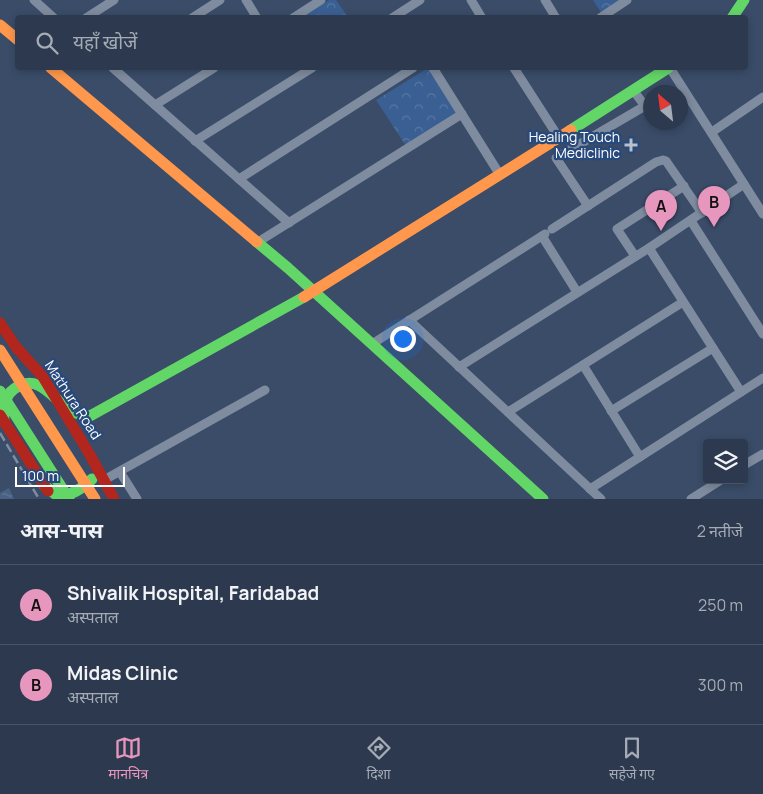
<!DOCTYPE html>
<html lang="hi">
<head>
<meta charset="utf-8">
<style>
  :root { --surface:#2c394e; --page:#384458; --text:#f1f3f6; --muted:#a6acb6; --line:#485366; --accent:#e797bd }
  body { margin:0; font-family:Manrope,"Noto Sans Devanagari",sans-serif; background:var(--page); color:var(--text) }
  .controls { position:absolute; right:15px; bottom:15px; display:grid; overflow:hidden; border-radius:5px; box-shadow:0 2px 8px #0003 }
  .controls button { width:45px; height:45px; display:grid; place-items:center; padding:0; border:0; border-bottom:1px solid var(--line); background:var(--surface); color:var(--text); font:25px sans-serif }
  .compass { position:absolute; left:643px; top:85px; width:45px; height:45px; border-radius:50%; background:var(--surface); box-shadow:0 2px 8px #0003; rotate:332deg }
  .scale { position:absolute; left:15px; bottom:12px; width:110px; box-sizing:border-box; padding-left:5px; border:2px solid #fff; border-top:0; font-size:14px; line-height:18px; white-space:nowrap; color:#fff; -webkit-text-stroke:4px #27497b; paint-order:stroke }
  .you { position:absolute; left:402px; top:338px; width:18px; height:18px; margin:-12px; border:4px solid #fff; border-radius:50%; background:#1a73e8; box-shadow:0 0 0 8px #1a73e833 }
  .badge { display:grid; place-items:center; width:32px; height:32px; border-radius:50%; background:var(--accent); color:#111; font-size:16px; font-weight:700 }
  .pin { position:absolute; translate:-50% -41px; filter:drop-shadow(0 1px 2px #0008) }
  .pin::after { content:''; position:absolute; top:26px; width:18px; height:15px; background:inherit; clip-path:polygon(0 0,100% 0,50% 100%) }
  .list { margin:0; padding:0; list-style:none }
  h2 { display:flex; justify-content:space-between; align-items:center; height:65px; margin:0; padding:0 20px; font-size:21px }
  h2 small { font-size:16px; font-weight:400; color:var(--muted) }
  .list li { display:grid; grid-template-columns:32px 1fr auto; gap:15px; align-items:center; box-sizing:border-box; height:80px; padding:0 20px; border-top:1px solid var(--line) }
  .list b { display:block; font-size:19px; white-space:nowrap }
  .list p { margin:0; font-size:16px; white-space:nowrap; color:var(--muted) }
  .list em { font-size:16px; font-style:normal; color:var(--muted) }
  .icon { flex:none; width:28px; height:28px; fill:none; stroke:currentColor; stroke-width:2; stroke-linecap:round; stroke-linejoin:round }
  .map { position:relative; flex:none; width:763px; height:499px; overflow:hidden }
  .search { position:absolute; background:var(--surface); box-shadow:0 2px 8px #0003; left:15px; right:15px; top:15px; height:55px; display:flex; align-items:center; gap:12px; box-sizing:border-box; padding:0 18px; border-radius:5px; color:var(--muted); font-size:19px }
  .sheet { height:225px; background:var(--surface) }
  nav { display:flex; justify-content:space-around; align-items:center; box-sizing:border-box; height:70px; border-top:1px solid var(--line); background:var(--surface); font-size:14px; color:var(--muted) }
  nav a { display:grid; justify-items:center; gap:2px }
  nav .on { color:var(--accent) }
  .map>svg:first-child { display:block }
  .forest { fill:url(#forest-crowns) }
  .water { fill:url(#water-ripples) }
  .lines { fill:none; stroke-linecap:round; stroke-linejoin:round }
  .street { stroke:#7f8c9f; stroke-width:9 }
  .fast { stroke:#63d668; stroke-width:11 }
  .slow { stroke:#ff974d; stroke-width:11 }
  .jam { stroke:#b3261e; stroke-width:11 }
  .rail { stroke:#808d9f; stroke-width:2.5; stroke-dasharray:9 4; stroke-linecap:butt }
  .fast-bridge { stroke:#63d668; stroke-width:11 }
  .slow-bridge { stroke:#ff974d; stroke-width:11 }
  .poi-dot { fill:#bac0ca; stroke:#27497b; stroke-width:2 }
  .labels { text-anchor:middle; stroke-width:4.5; stroke-linejoin:round; paint-order:stroke }
  .poi-label { font-size:14px; fill:#fff; stroke:#27497b; text-anchor:end }
  .street-label { font-size:14px; fill:#fff; stroke:#27497b }
</style>
</head>
<body>
<div class="map">
<svg width="763" height="499" viewBox="0 0 763 499">
  <defs>
    <pattern id="forest-crowns" width="20" height="18" patternUnits="userSpaceOnUse" patternTransform="scale(1.25)"><rect width="20" height="18" fill="#3a5f92"/><path d="M2 6a3 3 0 1 1 6 0M12 15a3 3 0 1 1 6 0" fill="none" stroke="#5877a2"/></pattern>
    <pattern id="water-ripples" width="26" height="14" patternUnits="userSpaceOnUse" patternTransform="scale(1.25)"><rect width="26" height="14" fill="#496184"/><path d="M2 4q2-2 4 0t4 0M15 11q2-2 4 0t4 0" fill="none" stroke="#647996"/></pattern>
  </defs>
  <rect width="100%" height="100%" fill="#3a4c68"/>
  <g class="forest">
    <path d="M329,0h7l12,17 -48,1z"/>
    <path d="M593,0h30l-21,14z"/>
    <path d="M428,68l29,46 -51,32 -30,-46z"/>
  </g>
  <path class="water" d="M9,488l5,11h-14v-6z"/>
  <g class="lines">
    <g class="street">
      <path d="M34,0l20,18"/>
      <path d="M246,0l11,18"/>
      <path d="M471,0l11,18"/>
      <path d="M545,0l11,18"/>
      <path d="M86,18l28,-18"/>
      <path d="M192,18l28,-18"/>
      <path d="M293,18l28,-18"/>
      <path d="M392,18l28,-18"/>
      <path d="M600,18l27,-18"/>
      <path d="M113,68l176,155"/>
      <path d="M433,68l67,107"/>
      <path d="M514,68l45,70"/>
      <path d="M670,68l93,146"/>
      <path d="M155,105l59,-37"/>
      <path d="M712,132l51,-35"/>
      <path d="M195,141l117,-73"/>
      <path d="M239,179l174,-111"/>
      <path d="M588,206l-32,-48 89,-52 -12,-16"/>
      <path d="M691,221l72,113"/>
      <path d="M552,229l104,-67 7,-2 3,1 36,52"/>
      <path d="M542,236l35,56"/>
      <path d="M258,242l204,-128"/>
      <path d="M649,248l92,144"/>
      <path d="M635,256l-18,-27 67,-43"/>
      <path d="M409,320l192,179"/>
      <path d="M372,344l173,-110"/>
      <path d="M583,365l57,92"/>
      <path d="M459,367l190,-119 95,-64"/>
      <path d="M611,411l102,-63"/>
      <path d="M508,412l175,-110"/>
      <path d="M744,465l19,-11"/>
      <path d="M120,472l17,27"/>
      <path d="M104,480l161,-90"/>
      <path d="M590,489l173,-111"/>
      <path d="M691,499l30,-19"/>
    </g>
    <g class="fast">
      <path d="M732,18l12,-18"/>
      <path d="M571,130l97,-62"/>
      <path d="M257,242l31,26 255,231"/>
      <path d="M4,421c-1,-12 0,-25 10,-32 25,-18 39,11 57,22 6,3 13,4 19,5l214,-119"/>
      <path d="M44,485l11,9 7,3c12,-4 22,-9 30,-18"/>
    </g>
    <g class="slow">
      <path d="M0,25l18,15"/>
      <path d="M51,68l206,174"/>
      <path d="M304,297l267,-167"/>
    </g>
    <g class="jam">
      <path d="M0,323l16,24 27,30 47,78 24,44"/>
      <path d="M0,415l48,76"/>
    </g>
    <path class="rail" d="M0,433l39,66"/>
    <path class="fast-bridge" d="M0,391l69,108"/>
    <path class="slow-bridge" d="M0,350l95,149"/>
  </g>
  <path class="poi-dot" d="M628.5 137.5h5v5h5v5h-5v5h-5v-5h-5v-5h5z"/>
  <g class="labels">
    <g class="poi-label">
      <text x="620" y="142">Healing Touch<tspan x="620" dy="16">Mediclinic</tspan></text>
    </g>
    <g class="street-label">
      <text transform="translate(73 400) rotate(57)" y="5">Mathura Road</text>
    </g>
  </g>
</svg>
<div class="controls">
<button><svg class="icon" aria-label="layers" viewBox="0 0 24 24"><path d="M12 4l9 5-9 5-9-5zM3 14l9 5 9-5"/></svg></button>
</div>
<svg class="compass" viewBox="-18 -18 36 36"><path d="M0-13l5 13h-10z" fill="#e53935"/><path d="M0 13l5-13h-10z" fill="#a6acb6"/></svg>
<div class="scale">100 m</div>
<div class="you"></div>
<div class="pin badge" style="left:661px;top:231px">A</div>
<div class="pin badge" style="left:714px;top:227px">B</div>
<div class="search"><svg class="icon" aria-label="search" viewBox="0 0 24 24"><circle cx="10" cy="10" r="6"/><path d="M15 15l6 6"/></svg>यहाँ खोजें</div>
</div>
<section class="sheet">
<h2>आस-पास<small>2 नतीजे</small></h2>
<ul class="list">
<li><span class="badge">A</span><div><b>Shivalik Hospital, Faridabad</b><p>अस्पताल</p></div><em>250 m</em></li>
<li><span class="badge">B</span><div><b>Midas Clinic</b><p>अस्पताल</p></div><em>300 m</em></li>
</ul>
</section>
<nav>
<a class="on"><svg class="icon" aria-label="map" viewBox="0 0 24 24"><path d="M3 6l6-2 6 2 6-2v14l-6 2-6-2-6 2zM9 4v14M15 6v14"/></svg>मानचित्र</a>
<a><svg class="icon" aria-label="directions" viewBox="0 0 24 24"><path d="M12 3l9 9-9 9-9-9zM9 14v-3h6M13 9l2 2-2 2"/></svg>दिशा</a>
<a><svg class="icon" aria-label="saved" viewBox="0 0 24 24"><path d="M7 4h10v16l-5-4-5 4z"/></svg>सहेजे गए</a>
</nav>
</body>
</html>
